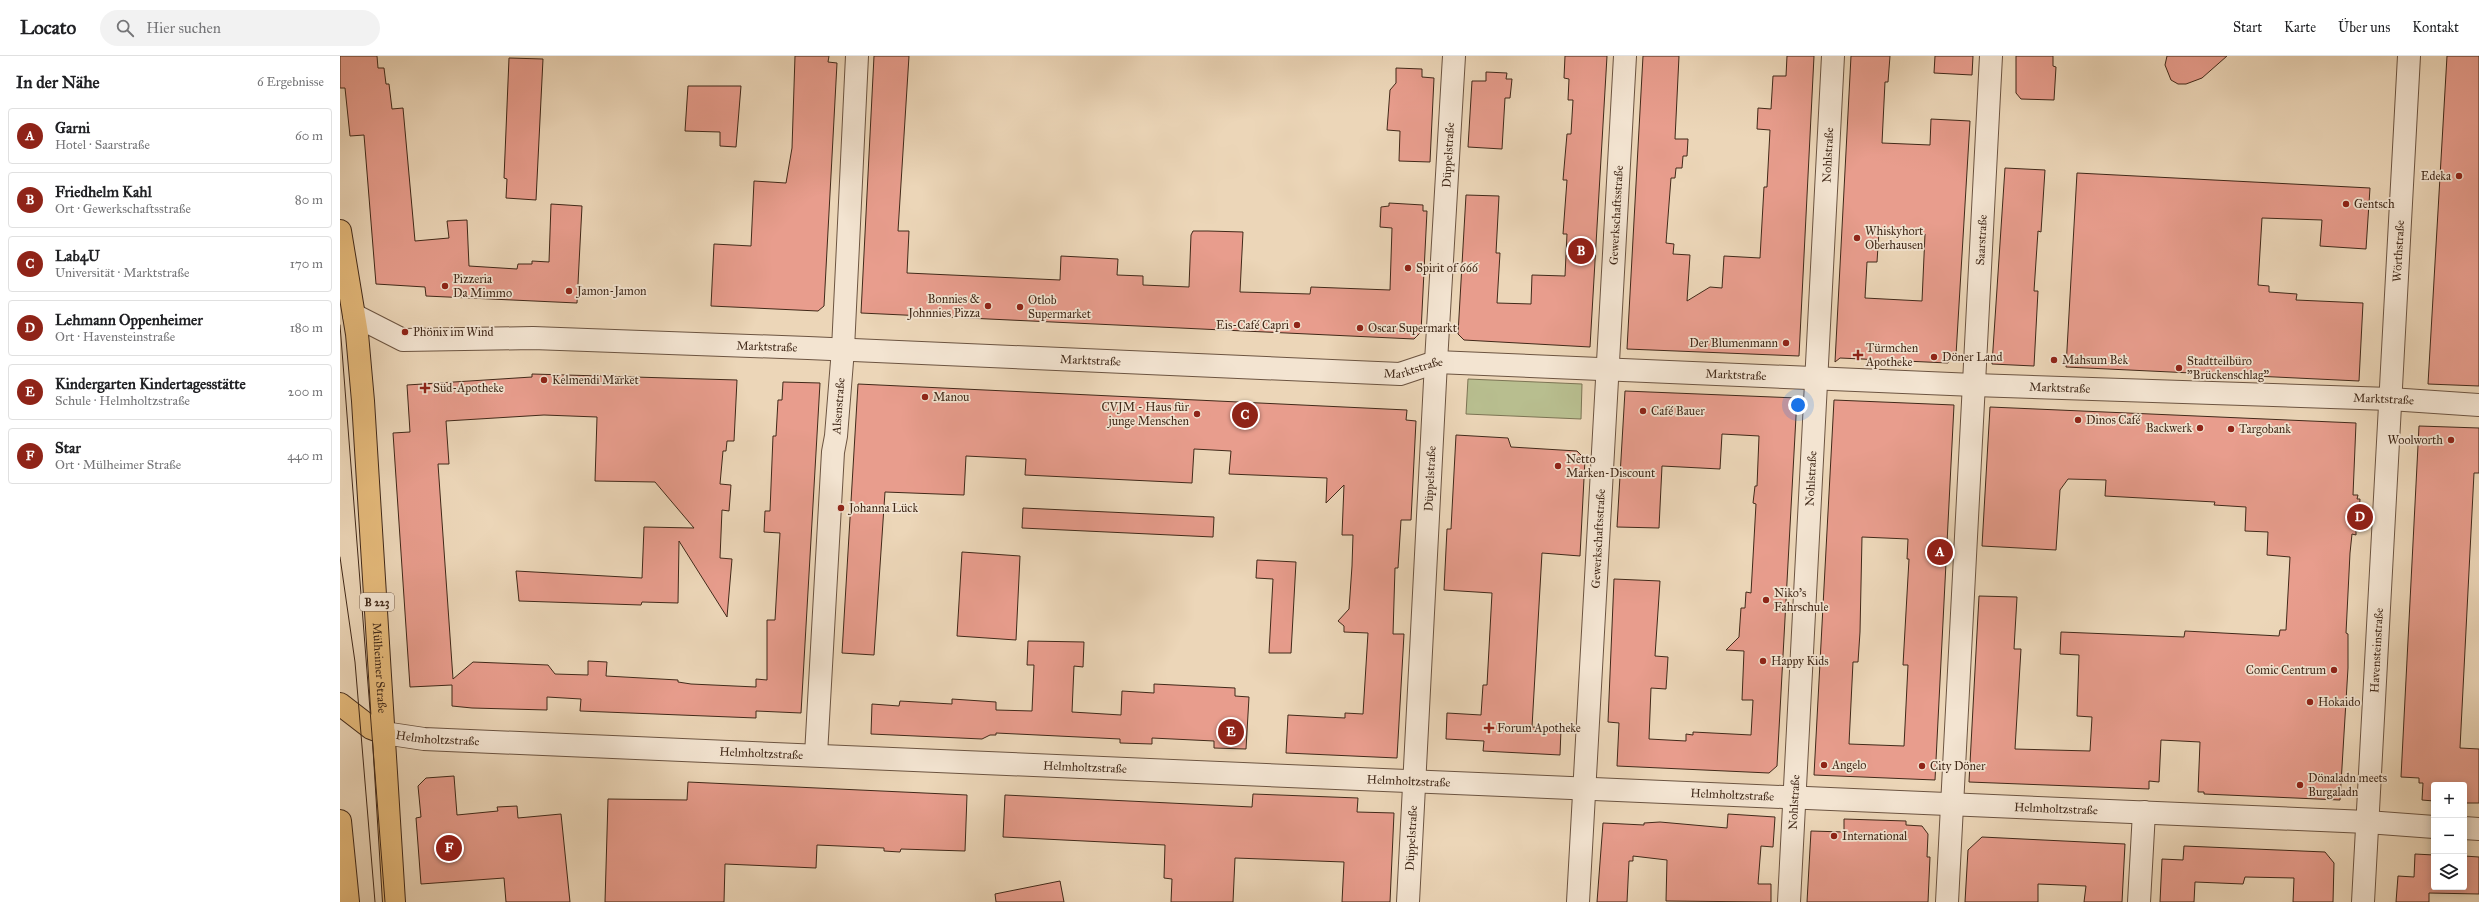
<!DOCTYPE html>
<html lang="de">
<head>
<meta charset="utf-8">
<style>
  :root { --surface:#fff; --page:#f2f2f2; --text:#202124; --muted:#757577; --line:#e0e0e0; --accent:#8f2418 }
  body { margin:0; font-family:"IM FELL Great Primer",serif; background:var(--page); color:var(--text) }
  .controls { position:absolute; right:12px; bottom:12px; display:grid; overflow:hidden; border-radius:4px; box-shadow:0 2px 10px #0003 }
  .controls button { width:36px; height:36px; display:grid; place-items:center; padding:0; border:0; border-bottom:1px solid var(--line); background:var(--surface); color:var(--text); font:20px sans-serif }
  .you { position:absolute; left:1458px; top:349px; width:14px; height:14px; margin:-10px; border:3px solid #fff; border-radius:50%; background:#1a73e8; box-shadow:0 0 0 6px #1a73e833 }
  .badge { display:grid; place-items:center; width:26px; height:26px; border-radius:50%; background:var(--accent); color:#fff; font-size:13px; font-weight:700 }
  .pin { position:absolute; translate:-50% -50%; border:2px solid #fff; box-shadow:0 1px 4px #0006 }
  .list { margin:0; padding:0; list-style:none }
  h2 { display:flex; justify-content:space-between; align-items:center; height:52px; margin:0; padding:0 16px; font-size:17px }
  h2 small { font-size:13px; font-weight:400; color:var(--muted) }
  .list li { display:grid; grid-template-columns:26px 1fr auto; gap:12px; align-items:center; box-sizing:border-box; height:56px; margin:0 8px 8px; padding:0 8px; border:1px solid var(--line); border-radius:4px }
  .list b { display:block; font-size:15px; white-space:nowrap }
  .list p { margin:0; font-size:13px; white-space:nowrap; color:var(--muted) }
  .list em { font-size:13px; font-style:normal; color:var(--muted) }
  .icon { flex:none; width:22px; height:22px; fill:none; stroke:currentColor; stroke-width:2; stroke-linecap:round; stroke-linejoin:round }
  .map { position:relative; flex:none; width:2139px; height:846px; overflow:hidden }
  header { display:flex; align-items:center; gap:24px; box-sizing:border-box; height:56px; padding:0 20px; background:var(--surface); border-bottom:1px solid var(--line) }
  header strong { font-size:19px }
  nav { display:flex; gap:22px; margin-inline-start:auto; font-size:14px }
  .search { width:280px; height:36px; background:var(--page); display:flex; align-items:center; gap:10px; box-sizing:border-box; padding:0 14px; border-radius:22px; color:var(--muted); font-size:15px }
  main { display:flex }
  aside { flex:1; background:var(--surface) }
  .map>svg:first-child { display:block }
  .green { fill:#b8be8f; stroke:#7c7454 }
  .building { fill:#e89d8d; stroke:#412919; fill-rule:evenodd }
  .lines { fill:none; stroke-linecap:round; stroke-linejoin:round }
  .minor-casing { stroke:#6c5441; stroke-width:24 }
  .major-casing { stroke:#412919; stroke-width:24 }
  .minor { stroke:#f3e4d1; stroke-width:22 }
  .major { stroke:#e6bb7c; stroke-width:22 }
  .tram { stroke:#412919; stroke-width:1 }
  .poi-dot { fill:#8f2418; stroke:#f3e4d1; stroke-width:1.5 }
  .labels { text-anchor:middle; stroke-width:3.5; stroke-linejoin:round; paint-order:stroke }
  .shield { fill:#f3e4d1; stroke:#766150; stroke-width:1 }
  .shield-label { font-size:11px; font-weight:bold; fill:#412919 }
  .street-label { font-size:12px; fill:#412919; stroke:#f3e4d1 }
  .poi-label { font-size:12px; fill:#412919; stroke:#f3e4d1; text-anchor:start }
</style>
</head>
<body>
<header>
<strong>Locato</strong>
<div class="search"><svg class="icon" aria-label="search" viewBox="0 0 24 24"><circle cx="10" cy="10" r="6"/><path d="M15 15l6 6"/></svg>Hier suchen</div>
<nav><a>Start</a><a>Karte</a><a>Über uns</a><a>Kontakt</a></nav>
</header>
<main>
<aside>
<h2>In der Nähe<small>6 Ergebnisse</small></h2>
<ul class="list">
<li><span class="badge">A</span><div><b>Garni</b><p>Hotel · Saarstraße</p></div><em>60 m</em></li>
<li><span class="badge">B</span><div><b>Friedhelm Kahl</b><p>Ort · Gewerkschaftsstraße</p></div><em>80 m</em></li>
<li><span class="badge">C</span><div><b>Lab4U</b><p>Universität · Marktstraße</p></div><em>170 m</em></li>
<li><span class="badge">D</span><div><b>Lehmann Oppenheimer</b><p>Ort · Havensteinstraße</p></div><em>180 m</em></li>
<li><span class="badge">E</span><div><b>Kindergarten Kindertagesstätte</b><p>Schule · Helmholtzstraße</p></div><em>200 m</em></li>
<li><span class="badge">F</span><div><b>Star</b><p>Ort · Mülheimer Straße</p></div><em>440 m</em></li>
</ul>
</aside>
<div class="map">
<svg width="2139" height="846" viewBox="0 0 2139 846">
  <rect width="100%" height="100%" fill="#ecd6b8"/>
  <filter id="stains"><feTurbulence type="fractalNoise" baseFrequency=".005" numOctaves="4"/><feColorMatrix values="0 0 0 0 .2 0 0 0 0 .09 0 0 0 0 .02 0 0 0 .5 -.17"/></filter>
  <radialGradient id="worn" r=".72"><stop offset=".6" stop-color="#630" stop-opacity="0"/><stop offset="1" stop-color="#630" stop-opacity=".3"/></radialGradient>
  <path class="green" d="M1128,323l114,5 -1,35 -115,-5z"/>
  <g class="building">
    <path d="M0,0h37l1,12h6l2,16h3l3,25 11,-1 12,133 34,-3 -2,-17 20,-1 2,46 48,3 1,-5h14v-3l17,1 2,-58 31,2 -5,97 -151,-7 -1,-9 -49,-3 -12,-149 -14,1 -5,-48h-5z"/>
    <path d="M455,0h34l-1,6 9,1 -13,243 -6,5 -107,-5 3,-62 37,2 3,-65 32,2 6,-35z"/>
    <path d="M534,0h35l-11,175h11l-2,42 153,7 1,-24 57,3 -1,16 26,1v9l46,2 2,-52 2,-4h15l35,1 -3,60 70,2 1,-7 79,3 2,-62 -12,-1 1,-20 8,-1v-3l34,2v6h4l-6,121 -7,7 -553,-26z"/>
    <path d="M1225,0h42l-17,291 -126,-7 -6,-6 8,-139 33,1 -3,57h4l-3,50 34,1 1,-29 33,1 2,-42h-4l4,-54h-4l4,-46h4l2,-34h-5l1,-21 -5,-1z"/>
    <path d="M1303,0h36l-4,83h13l-1,17h-4l-1,12h-6l-1,10h-4l-5,65 8,1 -1,10 17,1 -3,46 23,-14 12,1 2,-32 36,2 4,-71h3l3,-57 -13,-1 1,-21 13,1 2,-33h13l1,-20h27l-15,300 -172,-7z"/>
    <path d="M1511,0h39l-2,26h-3l-3,61 48,2 1,-26 39,2 -14,234 -8,8 -108,-5 -5,4zM1539,175l46,3 -3,67 -57,-3 2,-36h10z"/>
    <path d="M1595,0h38l-1,19 -38,-2z"/>
    <path d="M1676,0h37v10l3,1 -2,33 -33,-1 -5,-6z"/>
    <path d="M1827,0h60l-25,22 -16,6h-8l-7,-4 -6,-15z"/>
    <path d="M2107,0h32v330l-51,-2z"/>
    <path d="M169,2l34,1 -7,141 -30,-2 1,-19 -3,-1z"/>
    <path d="M1056,12l26,1v8l12,1 -4,84 -31,-1 1,-30 -13,-1 3,-40 6,-7z"/>
    <path d="M1146,16l21,1 -1,6h6l-2,19h-5l-3,51 -34,-2 4,-66h14z"/>
    <path d="M348,30h53l-5,61 -16,-1v-14l-35,-1z"/>
    <path d="M1665,112l40,2 -4,62 -3,-1 -4,60h4l-4,75 -42,-2z"/>
    <path d="M1737,117l293,15 -4,61 -46,-3 2,-26 -60,-2 -4,67 11,1v6l28,2 -1,6 67,3 -4,78 -293,-14z"/>
    <path d="M192,318l205,6 -3,61h-7l-1,10h-3l-3,33 11,1 -2,26 -7,-1 -2,48 12,1 -5,58 -48,-76 -1,62 -36,-1 -1,3 -122,-4 -3,-30 126,7 2,-51 50,1 -39,-46 -60,-1 2,-64 -53,-2 -98,6 3,43h-11l15,215 20,-17 75,3 7,9 33,1v-14l19,1 -1,14 72,4v2l13,2 65,3v-8l11,1v-60h8l5,-87 -16,-1 1,-21h5l3,-75h3l2,-36h4l1,-18 37,1 -19,330 -45,-2v7l-176,-7 1,-12 -34,-2v13l-75,-2 -20,-2v-21l-42,2 -17,-254 17,-1 -3,-47 125,-8z"/>
    <path d="M518,328l549,26 -1,10 10,1 -5,99h-10l-3,48h-3l-2,66h11l-7,124 -111,-5 2,-38 57,3v-5l18,1 5,-81 -24,-1v-6l-6,-5 11,-12 3,-43 1,-31h-11l2,-50 -18,18 1,-25 -98,-4 2,-23 -37,-2 -2,34 -167,-8 1,-16 -60,-3 -2,39 -79,-3 -11,163 -32,-2z"/>
    <path d="M1285,335l172,7 -20,368 -8,7 -152,-7 2,-43 -11,-1 6,-143 46,2 -5,75 13,1 -2,32 -15,-1 -2,51 37,2v-7l7,1v-3l58,3 2,-35h-11l2,-49 -18,-1 13,-13 2,-29h4l1,-16 5,1 5,-89 -3,-1 2,-17h2l2,-50 -37,-2 -2,35 -58,-3 -3,62 -42,-1z"/>
    <path d="M1494,344l120,5 -19,375 -121,-5zM1522,481l46,2 -1,20h2l-6,106h5l-4,81 -55,-2 4,-82h5l2,-30z"/>
    <path d="M1650,351l366,16 -3,72h5l-1,4h3l-2,32 -2,-1v5l-4,-1 -2,19 -4,80 2,1v34l-8,132 -136,-6v-2h-6l2,-50 -39,-2 -2,42 -10,-1v8l-180,-7 10,-186 38,1 -3,52h7l-6,100 75,2 2,-34 -15,-1 2,-61 -19,-1 1,-22 123,5 1,-6 94,5 1,-6h6l4,-73 -23,-2 1,-23 -23,-1 1,-24 -32,-2 1,-3 -110,-6 1,-16 -38,-1 -8,11 -4,60 -74,-4z"/>
    <path d="M2079,370l60,2v45h-5l-14,275 19,1v54h-15v-18h-30v16l-12,-1 1,-17h-4v-5l-18,-1z"/>
    <path d="M1116,379l52,3 3,9 66,4 8,8 -5,97 -38,-3 -10,174 29,2 -1,26 -77,-4 1,-10 -38,-2 1,-26 34,2 2,-30h4l5,-92 -48,-3 3,-61h4z"/>
    <path d="M683,452l191,9 -1,20 -191,-9z"/>
    <path d="M622,496l58,4 -4,84 -59,-4z"/>
    <path d="M917,504l39,2 -5,91h-22l4,-74 -17,-1z"/>
    <path d="M688,585l56,1 -1,25 -9,-1 -2,46 49,3 1,-24 32,2v-9l81,4v8l14,1 -3,52 -32,-1v-7l-62,-3v6l-32,-1v-4l-124,-6v2h-6l-8,4 -111,-5 1,-30 27,2 1,-5 52,3v-5l44,3v8l36,1 2,-46h-7z"/>
    <path d="M114,720l3,39 41,-4 -1,-4 20,-1 1,12 43,-4 9,88h-64l-2,-24 -83,6 -5,-66 5,-1 -3,-31 8,-8z"/>
    <path d="M348,726l279,13 -2,56 -64,-2 -1,3 -16,-1v-3l-67,-3 -1,23 -91,-4 -1,38h-119l3,-103 79,1z"/>
    <path d="M913,738l105,4 -1,14 37,1 -4,89h-48l2,-40 -109,-4 -2,44h-62l1,-23 -8,-1 1,-33 -162,-8 2,-42 247,12z"/>
    <path d="M1388,758l47,3 -2,30 -12,-1 -3,38h13v18l-105,-1 1,-41 -34,-4v5h-4l-2,41h-30l6,-79 41,2v-2l16,-1 67,6z"/>
    <path d="M1504,763l62,2v4l16,1 6,8 -1,23h3l-2,45h-121l4,-71 33,1z"/>
    <path d="M1642,781l143,7 -3,58h-38l2,-16 -48,-2v18h-73l3,-52z"/>
    <path d="M1844,790l141,6 9,11 -1,39h-40l1,-24 -49,-1 -2,7 -48,-2 -1,20h-34l2,-43 21,1z"/>
    <path d="M2075,798l19,1v32h30v-31l15,1v37l-50,-1v9h-33l2,-26 16,1z"/>
    <path d="M720,825l4,21h-68l-1,-8z"/>
  </g>
  <g class="lines">
    <g class="minor-casing">
      <g id="minor">
        <path id="s1" d="M14,259l49,25 130,-2 275,10 592,26 36,-12 538,23 416,14 89,6"/>
        <path id="s2" d="M44,677l40,6 1943,83 67,5"/>
        <path id="s3" d="M476,699l17,-303 3,-16 7,-87 14,-293"/>
        <path d="M2124,772l15,1"/>
        <path id="s4" d="M1068,846l28,-540 18,-306"/>
        <path id="s5" d="M1238,846l47,-846"/>
        <path id="s6" d="M1449,846l44,-846"/>
        <path id="s7" d="M1607,846l44,-846"/>
        <path d="M1799,846l5,-90"/>
        <path id="s8" d="M2023,846l46,-846"/>
      </g>
    </g>
    <g class="major-casing">
      <g id="major">
        <path id="s9" d="M0,175l17,103 6,67 31,501"/>
        <path d="M0,648l31,24 13,5"/>
        <path d="M0,765l8,81"/>
      </g>
    </g>
    <use href="#minor" class="minor"/>
    <use href="#major" class="major"/>
    <g class="tram">
      <path d="M0,269l45,577"/>
      <path d="M0,501l15,105 20,240"/>
    </g>
  </g>
  <g class="poi-dot">
    <circle cx="2119" cy="120" r="4"/>
    <circle cx="2006" cy="148" r="4"/>
    <circle cx="1517" cy="182" r="4"/>
    <circle cx="1068" cy="212" r="4"/>
    <circle cx="105" cy="230" r="4"/>
    <circle cx="229" cy="235" r="4"/>
    <circle cx="648" cy="250" r="4"/>
    <circle cx="680" cy="251" r="4"/>
    <circle cx="957" cy="269" r="4"/>
    <circle cx="1020" cy="272" r="4"/>
    <circle cx="65" cy="276" r="4"/>
    <circle cx="1446" cy="287" r="4"/>
    <path d="M1516 293h4v4h4v4h-4v4h-4v-4h-4v-4h4z"/>
    <circle cx="1594" cy="301" r="4"/>
    <circle cx="1714" cy="304" r="4"/>
    <circle cx="1839" cy="312" r="4"/>
    <circle cx="204" cy="324" r="4"/>
    <path d="M83 326h4v4h4v4h-4v4h-4v-4h-4v-4h4z"/>
    <circle cx="585" cy="341" r="4"/>
    <circle cx="1303" cy="355" r="4"/>
    <circle cx="857" cy="358" r="4"/>
    <circle cx="1738" cy="364" r="4"/>
    <circle cx="1860" cy="372" r="4"/>
    <circle cx="1891" cy="373" r="4"/>
    <circle cx="2111" cy="384" r="4"/>
    <circle cx="1218" cy="410" r="4"/>
    <circle cx="501" cy="452" r="4"/>
    <circle cx="1426" cy="544" r="4"/>
    <circle cx="1423" cy="605" r="4"/>
    <circle cx="1994" cy="614" r="4"/>
    <circle cx="1970" cy="646" r="4"/>
    <path d="M1147 666h4v4h4v4h-4v4h-4v-4h-4v-4h4z"/>
    <circle cx="1484" cy="709" r="4"/>
    <circle cx="1582" cy="710" r="4"/>
    <circle cx="1960" cy="729" r="4"/>
    <circle cx="1494" cy="780" r="4"/>
  </g>
  <g class="labels">
    <rect class="shield" x="20" y="537" width="34" height="18" rx="3"/>
    <g class="shield-label">
      <text x="37" y="550">B 223</text>
    </g>
    <g class="street-label">
      <text dy="4" stroke="none"><textPath href="#s6" startOffset="748">Nohlstraße</textPath></text>
      <text dy="4" stroke="none"><textPath href="#s4" startOffset="748">Düppelstraße</textPath></text>
      <text dy="4" stroke="none"><textPath href="#s5" startOffset="688">Gewerkschaftsstraße</textPath></text>
      <text dy="4" stroke="none"><textPath href="#s7" startOffset="663">Saarstraße</textPath></text>
      <text dy="4" stroke="none"><textPath href="#s8" startOffset="652">Wörthstraße</textPath></text>
      <text dy="4" stroke="none"><textPath href="#s1" startOffset="419">Marktstraße</textPath></text>
      <text dy="4" stroke="none"><textPath href="#s1" startOffset="743">Marktstraße</textPath></text>
      <text dy="4" stroke="none"><textPath href="#s1" startOffset="1067">Marktstraße</textPath></text>
      <text dy="4" stroke="none"><textPath href="#s1" startOffset="1391">Marktstraße</textPath></text>
      <text dy="4" stroke="none"><textPath href="#s1" startOffset="1715">Marktstraße</textPath></text>
      <text dy="4" stroke="none"><textPath href="#s1" startOffset="2039">Marktstraße</textPath></text>
      <text dy="4" stroke="none"><textPath href="#s3" startOffset="350">Alsenstraße</textPath></text>
      <text dy="4" stroke="none"><textPath href="#s4" startOffset="424">Düppelstraße</textPath></text>
      <text dy="4" stroke="none"><textPath href="#s6" startOffset="424">Nohlstraße</textPath></text>
      <text dy="4" stroke="none"><textPath href="#s5" startOffset="364">Gewerkschaftsstraße</textPath></text>
      <text dy="4" stroke="none"><textPath href="#s8" startOffset="252">Havensteinstraße</textPath></text>
      <text dy="4" stroke="none"><textPath href="#s9" startOffset="439">Mülheimer Straße</textPath></text>
      <text dy="4" stroke="none"><textPath href="#s2" startOffset="54">Helmholtzstraße</textPath></text>
      <text dy="4" stroke="none"><textPath href="#s2" startOffset="378">Helmholtzstraße</textPath></text>
      <text dy="4" stroke="none"><textPath href="#s2" startOffset="702">Helmholtzstraße</textPath></text>
      <text dy="4" stroke="none"><textPath href="#s2" startOffset="1026">Helmholtzstraße</textPath></text>
      <text dy="4" stroke="none"><textPath href="#s2" startOffset="1350">Helmholtzstraße</textPath></text>
      <text dy="4" stroke="none"><textPath href="#s6" startOffset="100">Nohlstraße</textPath></text>
      <text dy="4" stroke="none"><textPath href="#s2" startOffset="1674">Helmholtzstraße</textPath></text>
      <text dy="4" stroke="none"><textPath href="#s4" startOffset="64">Düppelstraße</textPath></text>
    </g>
    <g class="poi-label">
      <text x="2111" y="124" text-anchor="end">Edeka</text>
      <text x="2014" y="152">Gentsch</text>
      <text x="1525" y="179">Whiskyhort<tspan x="1525" dy="14">Oberhausen</tspan></text>
      <text x="1076" y="216">Spirit of 666</text>
      <text x="113" y="227">Pizzeria<tspan x="113" dy="14">Da Mimmo</tspan></text>
      <text x="237" y="239">Jamon-Jamon</text>
      <text x="640" y="247" text-anchor="end">Bonnies &amp;<tspan x="640" dy="14">Johnnies Pizza</tspan></text>
      <text x="688" y="248">Otlob<tspan x="688" dy="14">Supermarket</tspan></text>
      <text x="949" y="273" text-anchor="end">Eis-Café Capri</text>
      <text x="1028" y="276">Oscar Supermarkt</text>
      <text x="73" y="280">Phönix im Wind</text>
      <text x="1438" y="291" text-anchor="end">Der Blumenmann</text>
      <text x="1526" y="296">Türmchen<tspan x="1526" dy="14">Apotheke</tspan></text>
      <text x="1602" y="305">Döner Land</text>
      <text x="1722" y="308">Mahsum Bek</text>
      <text x="1847" y="309">Stadtteilbüro<tspan x="1847" dy="14">"Brückenschlag"</tspan></text>
      <text x="212" y="328">Kelmendi Market</text>
      <text x="93" y="336">Süd-Apotheke</text>
      <text x="593" y="345">Manou</text>
      <text x="849" y="355" text-anchor="end">CVJM - Haus für<tspan x="849" dy="14">junge Menschen</tspan></text>
      <text x="1311" y="359">Café Bauer</text>
      <text x="1746" y="368">Dinos Café</text>
      <text x="1852" y="376" text-anchor="end">Backwerk</text>
      <text x="1899" y="377">Targobank</text>
      <text x="2103" y="388" text-anchor="end">Woolworth</text>
      <text x="1226" y="407">Netto<tspan x="1226" dy="14">Marken-Discount</tspan></text>
      <text x="509" y="456">Johanna Lück</text>
      <text x="1434" y="541">Niko's<tspan x="1434" dy="14">Fahrschule</tspan></text>
      <text x="1431" y="609">Happy Kids</text>
      <text x="1986" y="618" text-anchor="end">Comic Centrum</text>
      <text x="1978" y="650">Hokaido</text>
      <text x="1157" y="676">Forum Apotheke</text>
      <text x="1492" y="713">Angelo</text>
      <text x="1590" y="714">City Döner</text>
      <text x="1968" y="726">Dönaladn meets<tspan x="1968" dy="14">Burgaladn</tspan></text>
      <text x="1502" y="784">International</text>
    </g>
  </g>
  <rect width="100%" height="100%" filter="url(#stains)"/>
  <rect width="100%" height="100%" fill="url(#worn)"/>
</svg>
<div class="controls">
<button>+</button>
<button>−</button>
<button><svg class="icon" aria-label="layers" viewBox="0 0 24 24"><path d="M12 4l9 5-9 5-9-5zM3 14l9 5 9-5"/></svg></button>
</div>
<div class="you"></div>
<div class="pin badge" style="left:1600px;top:496px">A</div>
<div class="pin badge" style="left:1241px;top:195px">B</div>
<div class="pin badge" style="left:905px;top:359px">C</div>
<div class="pin badge" style="left:2020px;top:461px">D</div>
<div class="pin badge" style="left:891px;top:676px">E</div>
<div class="pin badge" style="left:109px;top:792px">F</div>
</div>
</main>
</body>
</html>
